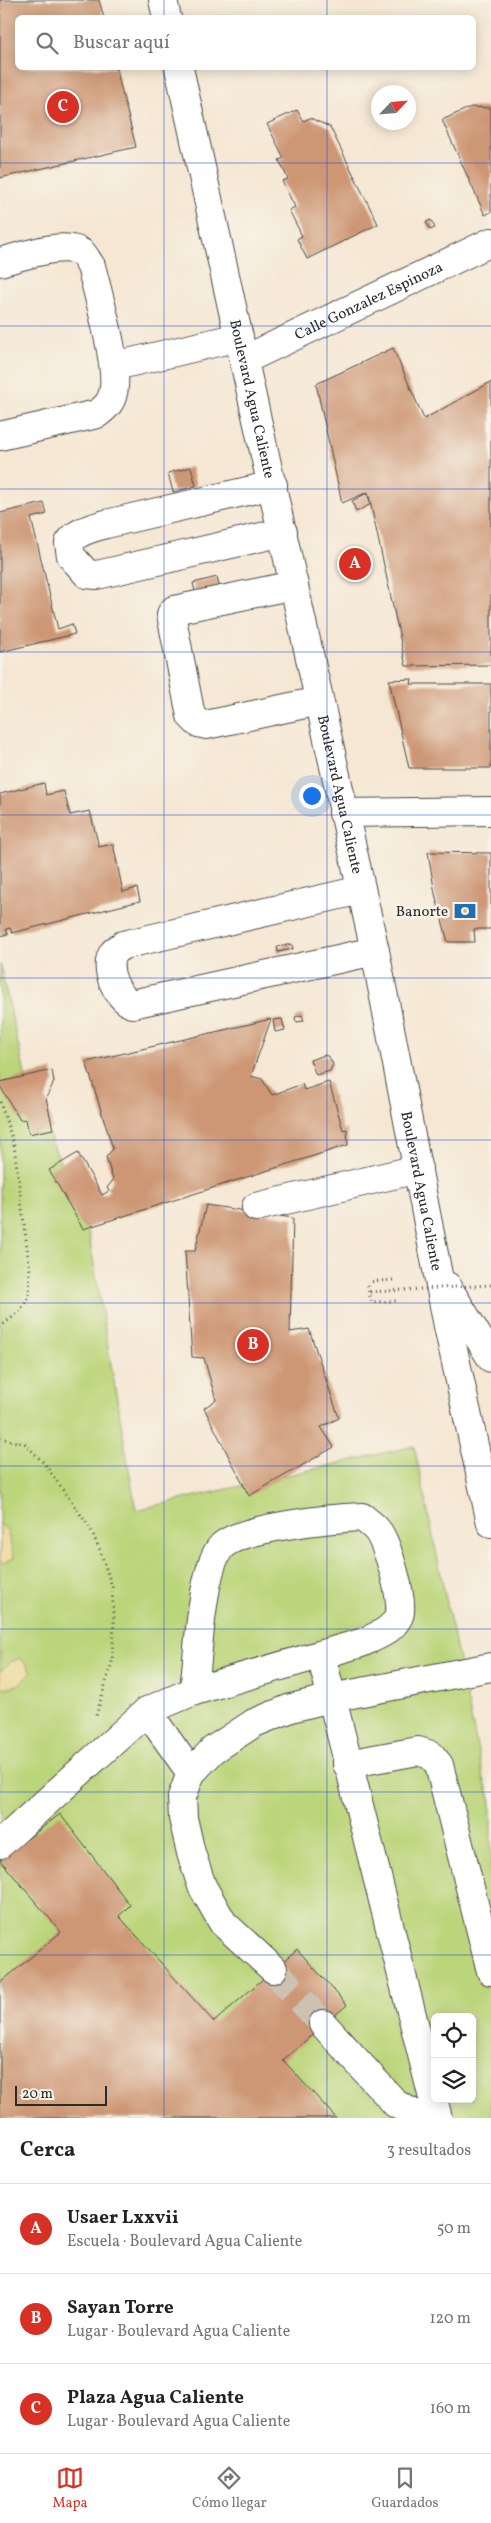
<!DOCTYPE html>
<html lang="es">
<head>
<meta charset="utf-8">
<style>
  :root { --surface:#fff; --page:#f6f6f6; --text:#222; --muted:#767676; --line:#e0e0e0; --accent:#d93025 }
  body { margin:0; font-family:Vollkorn,serif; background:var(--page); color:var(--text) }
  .controls { position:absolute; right:15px; bottom:15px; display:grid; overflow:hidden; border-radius:8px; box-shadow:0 2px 12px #0003 }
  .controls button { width:45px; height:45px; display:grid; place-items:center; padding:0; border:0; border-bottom:1px solid var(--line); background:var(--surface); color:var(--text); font:25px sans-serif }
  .compass { position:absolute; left:371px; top:85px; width:45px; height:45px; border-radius:50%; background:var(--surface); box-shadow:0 2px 12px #0003; rotate:64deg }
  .scale { position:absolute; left:15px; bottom:12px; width:92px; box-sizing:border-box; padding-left:5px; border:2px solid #2b2b2b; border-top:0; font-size:14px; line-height:18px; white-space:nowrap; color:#2b2b2b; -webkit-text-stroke:4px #f7f3e8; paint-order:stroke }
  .you { position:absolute; left:311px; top:795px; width:18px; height:18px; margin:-12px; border:4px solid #fff; border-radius:50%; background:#1a73e8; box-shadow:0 0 0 8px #1a73e833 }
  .badge { display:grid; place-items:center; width:32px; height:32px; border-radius:50%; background:var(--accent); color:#fff; font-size:16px; font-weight:700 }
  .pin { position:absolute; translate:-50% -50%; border:2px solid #fff; box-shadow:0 1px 5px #0006 }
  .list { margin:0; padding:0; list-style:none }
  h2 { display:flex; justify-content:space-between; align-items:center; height:65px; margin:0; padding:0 20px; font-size:21px }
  h2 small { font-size:16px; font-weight:400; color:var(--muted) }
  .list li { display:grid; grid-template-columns:32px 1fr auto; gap:15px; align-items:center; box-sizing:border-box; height:90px; padding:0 20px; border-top:1px solid var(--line) }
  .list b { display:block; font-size:19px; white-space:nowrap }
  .list p { margin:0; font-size:16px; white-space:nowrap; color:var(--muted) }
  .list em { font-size:16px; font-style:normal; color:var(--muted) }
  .icon { flex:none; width:28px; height:28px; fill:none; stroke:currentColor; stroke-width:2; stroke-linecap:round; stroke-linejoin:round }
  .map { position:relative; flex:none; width:491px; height:2118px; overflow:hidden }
  .search { position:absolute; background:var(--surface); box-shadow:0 2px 12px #0003; left:15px; right:15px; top:15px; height:55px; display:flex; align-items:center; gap:12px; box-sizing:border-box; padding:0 18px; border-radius:8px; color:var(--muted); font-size:19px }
  .sheet { height:335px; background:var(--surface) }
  nav { display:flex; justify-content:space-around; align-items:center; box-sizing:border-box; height:70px; border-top:1px solid var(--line); background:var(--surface); font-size:14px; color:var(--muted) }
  nav a { display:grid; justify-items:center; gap:2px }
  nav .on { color:var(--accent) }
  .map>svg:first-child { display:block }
  .green { fill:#bbd57a; stroke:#738052; fill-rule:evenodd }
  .sand { fill:#eeda9e; stroke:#8c8264 }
  .building { fill:#cd9774 }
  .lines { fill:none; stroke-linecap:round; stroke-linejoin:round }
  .minor-tunnel { stroke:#cdc1b1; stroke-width:28; stroke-dasharray:28 14; stroke-linecap:butt }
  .minor-casing { stroke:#494744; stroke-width:30 }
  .major-casing { stroke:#494744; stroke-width:30 }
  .path { stroke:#494744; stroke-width:3; stroke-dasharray:1 4; stroke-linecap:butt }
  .minor { stroke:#fff; stroke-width:28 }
  .major { stroke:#fff; stroke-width:28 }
  .path-bridge { stroke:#494744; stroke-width:3; stroke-dasharray:1 4; stroke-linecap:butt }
  .grid { fill:none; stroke:#1d4ed8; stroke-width:1; stroke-opacity:0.55 }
  .labels { text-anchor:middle; stroke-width:5; stroke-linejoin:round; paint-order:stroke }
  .street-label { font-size:15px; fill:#2b2b2b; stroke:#f7f3e8 }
  .poi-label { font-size:15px; fill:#2b2b2b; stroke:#f7f3e8; text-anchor:end }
</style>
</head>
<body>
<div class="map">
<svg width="491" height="2118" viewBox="0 0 491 2118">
  <rect width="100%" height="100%" fill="#f7f3e8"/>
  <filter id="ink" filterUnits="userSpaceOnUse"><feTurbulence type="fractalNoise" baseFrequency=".02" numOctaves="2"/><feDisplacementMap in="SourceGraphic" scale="10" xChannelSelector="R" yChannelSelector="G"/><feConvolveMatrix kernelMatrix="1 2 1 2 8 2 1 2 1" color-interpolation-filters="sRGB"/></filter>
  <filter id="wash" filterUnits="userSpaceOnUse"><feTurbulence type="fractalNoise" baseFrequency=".0096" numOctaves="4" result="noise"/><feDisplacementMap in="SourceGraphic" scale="20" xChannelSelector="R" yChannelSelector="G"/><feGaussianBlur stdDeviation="1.12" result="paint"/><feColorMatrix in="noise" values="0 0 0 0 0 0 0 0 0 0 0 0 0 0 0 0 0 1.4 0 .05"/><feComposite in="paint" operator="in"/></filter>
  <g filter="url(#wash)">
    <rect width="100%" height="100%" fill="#f5e7d3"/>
    <path class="green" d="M0,964l26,115 62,151 48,280 278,-64 69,329 8,27v316h-491zM435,2017h37v82h-37z"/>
    <g class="sand">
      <path d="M0,1523l7,8 7,27 -11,5 -3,-2z"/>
      <path d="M20,1658l12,14 -14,13 -18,4v-17l10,-10z"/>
    </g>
    <g id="blocks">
      <g class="building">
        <path d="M0,0h99l5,18h-86v50h98l20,79 -136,31z"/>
        <path d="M471,107l20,1v104l-6,3 -43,-95z"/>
        <path d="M297,110l6,11 7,-3 20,9 48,97 -71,35 -10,-20 5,-3 -13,-26 6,-3 -13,-26 6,-2 -9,-19 5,-2 -17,-34z"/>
        <path d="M431,220l4,8 -5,2 -4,-8z"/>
        <path d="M393,348l31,71 67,-37v283l-85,1 -38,-174 -26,11 -26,-119z"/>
        <path d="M191,467l5,19 -23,6 -5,-19z"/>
        <path d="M367,493l4,11 -15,8 -4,-11z"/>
        <path d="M44,503l3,11 -16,4 27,111 14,-5 3,10 -75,18v-139z"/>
        <path d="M217,577l5,21 -24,6 -5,-21z"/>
        <path d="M412,679l-1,5h80v84h-82l-20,-88z"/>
        <path d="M44,783l2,12 18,-4 6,24 20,-4 9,36 14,-3 10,48 14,-4 3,13 -128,32 -2,-5 -4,1 2,5 -8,2v-142z"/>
        <path d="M428,852l63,1v76h-17l1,13h-27l-13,-48z"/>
        <path d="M292,944l1,5 -15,3 -1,-5z"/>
        <path d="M302,1015l2,6 -8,1 -1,-5z"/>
        <path d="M271,1019l-20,57 11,3 10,16 30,-11 2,6 25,-8 14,48 4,-1 1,16 -265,84 -34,-59 29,-17 24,42 7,-4 -2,-3 6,-8 -7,-23 7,-8 -27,-87z"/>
        <path d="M282,1019l3,11 -10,2 -2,-12z"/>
        <path d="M325,1055l4,2 4,7 -3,7 -14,4 -6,-15z"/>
        <path d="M52,1070l2,12 -8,16 7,31 -24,5 -3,-15 -6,1 -20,-34v-4z"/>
        <path d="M206,1205l87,13 -3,114 19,-3 30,89 -18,9 13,20 -85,49 -45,-88 12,-8 -12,-42 -12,-1 -7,-106h10z"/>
        <path d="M60,1814l70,91 -11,11 95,106 83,-73 50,56 -64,55 53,58h-334l-2,-3v-132l61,-51 -61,-72z"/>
      </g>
    </g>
  </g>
  <g filter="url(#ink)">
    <use href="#blocks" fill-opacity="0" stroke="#494744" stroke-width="1"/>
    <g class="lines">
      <path class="minor-tunnel" d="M273,1969l50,55"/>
      <g class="minor-casing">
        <g id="minor">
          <path d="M0,262c20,-5 64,-22 82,-9 3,3 6,9 9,13 7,28 29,102 22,127 -2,10 -8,15 -16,21l-97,22"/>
          <path id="s1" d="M244,360l247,-118"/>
          <path d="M115,366l124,-29"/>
          <path d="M273,485l-167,39c-14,4 -29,7 -37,19l2,13 16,18 10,1 186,-43"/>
          <path d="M294,585l-120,25 -3,4 20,102 7,7 8,2 113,-24"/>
          <path d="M343,813l148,-2"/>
          <path d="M361,890l-238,55c-3,2 -8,5 -10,8 -10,15 4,45 19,51l243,-53"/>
          <path d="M256,1207l162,-38"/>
          <path d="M362,1517c5,4 11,8 15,13 10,12 28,72 22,86 -7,15 -24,21 -38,27l-167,48c4,-32 7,-124 28,-145 20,-19 112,-28 140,-29z"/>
          <path d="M321,1655l117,463"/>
          <path d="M147,1711l44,62"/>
          <path d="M347,1764l71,-13 13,4 8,10 52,206"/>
          <path d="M0,1844l147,-133 47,-20"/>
          <path d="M273,1969l-50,-46 -21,-37 -11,-33 -8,-35 -1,-21 9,-24 22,-23 41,-27 37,-15 40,-10 160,-31"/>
          <path d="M323,2024l73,80 26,14"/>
        </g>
      </g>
      <g class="major-casing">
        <g id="major">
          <path d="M163,0l4,18"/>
          <path id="s2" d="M179,68l196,883 73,375 43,197"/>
          <path d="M447,1286l44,72"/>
        </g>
      </g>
      <g class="path">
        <path d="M0,1102l14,43 16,126 -1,26 -10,15 -19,15"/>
        <path d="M393,1280l-26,2 4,20 26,-1"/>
        <path d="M0,1438l25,6 19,19 46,65 10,22 12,37 2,35 -2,40 -16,54"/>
      </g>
      <use href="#minor" class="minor"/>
      <use href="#major" class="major"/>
      <path class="path-bridge" d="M370,1292l121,-7"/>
    </g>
  </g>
  <path class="grid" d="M164,0v18M327,0v18M164,68v2050M327,68v2050M0,163h491M0,326h491M0,489h491M0,652h491M0,815h491M0,978h491M0,1140h491M0,1303h491M0,1466h491M0,1629h491M0,1792h491M0,1955h491"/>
  <defs>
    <g id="bank-bare" transform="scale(1.725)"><path d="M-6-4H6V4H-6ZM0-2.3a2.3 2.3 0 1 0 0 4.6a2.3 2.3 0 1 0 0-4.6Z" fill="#1f6fb2" stroke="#f7f3e8" stroke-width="2.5" paint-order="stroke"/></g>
  </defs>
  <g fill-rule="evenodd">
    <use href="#bank-bare" x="465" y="911"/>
  </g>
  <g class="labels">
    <g class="street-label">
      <text dy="5" stroke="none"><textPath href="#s1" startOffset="138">Calle Gonzalez Espinoza</textPath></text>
      <text dy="5" stroke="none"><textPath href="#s2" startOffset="339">Boulevard Agua Caliente</textPath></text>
      <text dy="5" stroke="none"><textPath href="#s2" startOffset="744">Boulevard Agua Caliente</textPath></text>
      <text dy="5" stroke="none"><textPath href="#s2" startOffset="1149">Boulevard Agua Caliente</textPath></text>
    </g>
    <g class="poi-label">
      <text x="448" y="916">Banorte</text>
    </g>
  </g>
</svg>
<div class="controls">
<button><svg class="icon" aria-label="locate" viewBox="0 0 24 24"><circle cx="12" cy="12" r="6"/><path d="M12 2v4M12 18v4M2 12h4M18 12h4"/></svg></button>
<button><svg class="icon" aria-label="layers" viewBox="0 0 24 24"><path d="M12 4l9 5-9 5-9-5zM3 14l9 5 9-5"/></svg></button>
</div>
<svg class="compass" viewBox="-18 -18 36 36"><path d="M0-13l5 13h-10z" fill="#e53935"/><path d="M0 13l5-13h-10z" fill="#767676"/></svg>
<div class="scale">20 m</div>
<div class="you"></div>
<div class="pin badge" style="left:355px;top:564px">A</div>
<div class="pin badge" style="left:253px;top:1345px">B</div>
<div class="pin badge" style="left:63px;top:107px">C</div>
<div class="search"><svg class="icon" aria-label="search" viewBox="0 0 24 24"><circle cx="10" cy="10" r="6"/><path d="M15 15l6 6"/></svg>Buscar aquí</div>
</div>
<section class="sheet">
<h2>Cerca<small>3 resultados</small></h2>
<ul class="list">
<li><span class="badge">A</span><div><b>Usaer Lxxvii</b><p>Escuela · Boulevard Agua Caliente</p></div><em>50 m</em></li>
<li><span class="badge">B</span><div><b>Sayan Torre</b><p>Lugar · Boulevard Agua Caliente</p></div><em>120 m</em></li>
<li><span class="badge">C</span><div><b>Plaza Agua Caliente</b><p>Lugar · Boulevard Agua Caliente</p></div><em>160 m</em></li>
</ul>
</section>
<nav>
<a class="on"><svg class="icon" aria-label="map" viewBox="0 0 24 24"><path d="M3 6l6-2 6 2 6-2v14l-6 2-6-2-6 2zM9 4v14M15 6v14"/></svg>Mapa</a>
<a><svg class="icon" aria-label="directions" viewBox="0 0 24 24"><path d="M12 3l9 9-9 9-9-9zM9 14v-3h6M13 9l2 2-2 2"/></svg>Cómo llegar</a>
<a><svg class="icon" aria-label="saved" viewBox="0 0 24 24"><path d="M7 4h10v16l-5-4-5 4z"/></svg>Guardados</a>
</nav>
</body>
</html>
